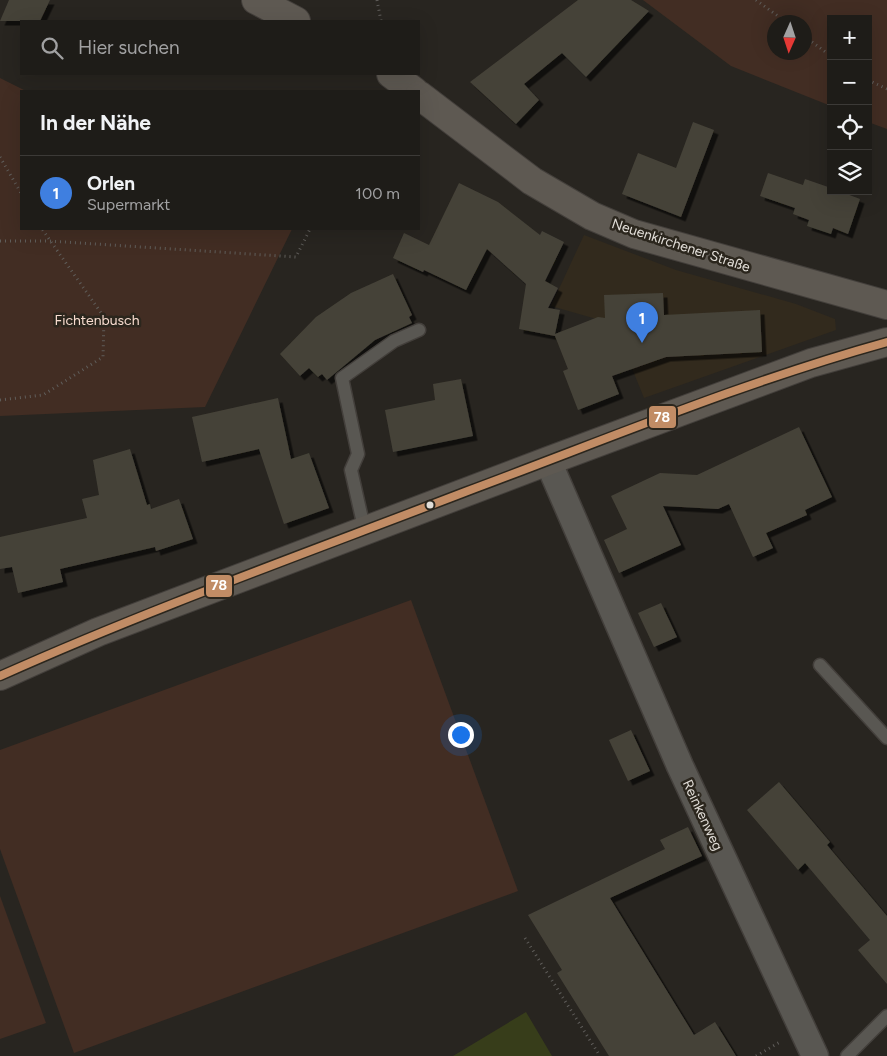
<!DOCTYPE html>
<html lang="de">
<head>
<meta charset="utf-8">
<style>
  :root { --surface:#1e1c18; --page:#2b2925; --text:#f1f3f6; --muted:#a1a1a2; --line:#3c3a37; --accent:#a09d97 }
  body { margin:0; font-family:Figtree,sans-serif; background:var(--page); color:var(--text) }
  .controls { position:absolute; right:15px; top:15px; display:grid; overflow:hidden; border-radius:0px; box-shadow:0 5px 20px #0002 }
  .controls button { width:45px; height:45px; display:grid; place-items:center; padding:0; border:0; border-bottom:1px solid var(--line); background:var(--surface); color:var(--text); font:25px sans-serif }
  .compass { position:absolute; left:767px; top:15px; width:45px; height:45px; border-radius:50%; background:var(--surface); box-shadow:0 5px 20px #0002; rotate:183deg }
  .you { position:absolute; left:460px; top:734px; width:18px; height:18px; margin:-12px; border:4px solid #fff; border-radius:50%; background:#1a73e8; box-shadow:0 0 0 8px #1a73e833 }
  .badge { display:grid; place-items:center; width:32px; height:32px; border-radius:50%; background:var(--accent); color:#fff; font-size:16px; font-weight:700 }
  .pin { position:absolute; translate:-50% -41px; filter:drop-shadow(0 1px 2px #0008) }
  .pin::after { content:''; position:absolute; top:26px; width:18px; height:15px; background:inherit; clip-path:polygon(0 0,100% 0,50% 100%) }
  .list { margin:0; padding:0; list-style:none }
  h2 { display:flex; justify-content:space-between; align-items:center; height:65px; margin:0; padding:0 20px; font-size:21px }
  h2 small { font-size:16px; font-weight:400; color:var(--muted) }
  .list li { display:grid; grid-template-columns:32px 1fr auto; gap:15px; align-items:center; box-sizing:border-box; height:75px; padding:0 20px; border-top:1px solid var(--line) }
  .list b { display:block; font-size:19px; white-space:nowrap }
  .list p { margin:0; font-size:16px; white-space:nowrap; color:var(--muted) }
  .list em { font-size:16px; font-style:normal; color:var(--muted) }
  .icon { flex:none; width:28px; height:28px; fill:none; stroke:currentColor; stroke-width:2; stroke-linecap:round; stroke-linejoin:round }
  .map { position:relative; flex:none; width:887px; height:1056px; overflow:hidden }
  .search { position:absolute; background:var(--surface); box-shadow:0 5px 20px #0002; left:20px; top:20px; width:400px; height:55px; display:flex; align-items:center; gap:12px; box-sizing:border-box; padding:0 18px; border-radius:0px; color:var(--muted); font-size:19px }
  .panel { position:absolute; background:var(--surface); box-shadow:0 5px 20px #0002; left:20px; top:90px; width:400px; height:140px; border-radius:0px }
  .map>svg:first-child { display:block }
  .built { fill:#322a1d }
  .green { fill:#422d23; fill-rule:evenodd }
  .water { fill:#373d1a }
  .building { fill:#454238; filter:url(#shadow) }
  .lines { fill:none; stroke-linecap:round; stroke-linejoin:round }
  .service-casing { stroke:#433f3b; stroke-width:15 }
  .minor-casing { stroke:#433f3b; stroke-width:29 }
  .secondary-casing { stroke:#433f3b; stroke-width:30 }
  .path { stroke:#605e5b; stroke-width:3; stroke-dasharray:1 4; stroke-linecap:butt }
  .service { stroke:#595752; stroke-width:12 }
  .minor { stroke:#595752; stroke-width:26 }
  .secondary { stroke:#5e5952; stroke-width:28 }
  .bus-1-casing { stroke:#2b261d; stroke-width:11 }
  .bus-1 { stroke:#c18c65; stroke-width:8 }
  .bus-dot { fill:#e1ddd7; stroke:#2b261d; stroke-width:2 }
  .labels { text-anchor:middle; stroke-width:5; stroke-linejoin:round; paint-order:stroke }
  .street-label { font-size:14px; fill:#e1ddd7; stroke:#2b261d }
  .park-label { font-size:14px; fill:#f8dccf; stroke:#2b261d }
  .line-badge { stroke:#2b261d; stroke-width:2 }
  .badge-label { font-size:14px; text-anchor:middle; font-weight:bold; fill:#fff }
</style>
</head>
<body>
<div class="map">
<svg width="887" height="1056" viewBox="0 0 887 1056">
  <defs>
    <filter id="shadow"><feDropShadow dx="4.5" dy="4.5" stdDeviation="0" flood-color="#0009"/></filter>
  </defs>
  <rect width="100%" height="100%" fill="#282520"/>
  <path class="built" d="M584,235l92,35 120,34 39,15 1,11 -192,68 -30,-74 -63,-18z"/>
  <g class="green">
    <path d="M643,0h244v129l-19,-7v-103h-37v87l-100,-40zM804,22v30h-30v-30z"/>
    <path d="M0,78l26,13h-5v138h271l-87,178 -205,9z"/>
    <path d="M411,600l107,291 -444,162 -74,-204v-99z"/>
    <path d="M0,896l46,127 -46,16z"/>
  </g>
  <path class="water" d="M526,1012l26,44h-99z"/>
  <g class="building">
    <path d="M9,0h41l-10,21h-40z"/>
    <path d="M578,0h53l18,11 -63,66 -24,-24 -38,31 15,16 -23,24 -46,-42z"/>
    <path d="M693,122l21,8 -33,87 -59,-23 16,-41 38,15z"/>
    <path d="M768,173l35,12 2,-6 26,9v3h8l21,8 -12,35 -15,-6 -2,6 -24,-8 2,-6 -16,-6 2,-6 -35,-12z"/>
    <path d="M459,183l39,19 42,33 2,-4 22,11 -19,39 13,7 -10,20 12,2 -5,24 43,-17 7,1 -1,-23 59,-2 1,22 96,-5 2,42 -96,5 -54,19 7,18 -41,16 -15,-39 5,-2 -13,-33 -36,-7 7,-45 -39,-35 -21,41 -42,-20 -1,2 -30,-14 11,-25 25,12z"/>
    <path d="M393,274l19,41 -3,2 3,6 -37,17 -48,40 -5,-6 -4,3 -9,-9 -9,8 -20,-22 36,-37 35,-24z"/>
    <path d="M461,379l12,57 -80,16 -8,-42 50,-10 -2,-16z"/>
    <path d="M278,398l13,61 18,-6 20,55 -45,16 -25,-75 -57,13 -10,-45z"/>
    <path d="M799,427l33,70 -27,13 2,5 -41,18 7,15 -20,9 -24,-53 -11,5 -55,-3 18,39 -62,28 -15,-33 23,-11 -16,-33 49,-23 37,2z"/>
    <path d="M130,449l17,56 3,-1 1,5 28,-10 14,40 -37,12 -1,-4 -95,22 3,13 -45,11 -6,-26 -12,2v-32l87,-19 -5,-19 17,-4 -6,-35z"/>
    <path d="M661,603l16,34 -23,10 -16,-34z"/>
    <path d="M631,730l19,41 -22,10 -19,-41z"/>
    <path d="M779,782l51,60 -3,3 60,71v68l-29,-34 12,-10 -65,-77 -7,7 -51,-60z"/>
    <path d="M688,827l14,29 -92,42 84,137 21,-13 21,34h-127l-52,-83 5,-3 -34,-55 137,-66 -5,-9z"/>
  </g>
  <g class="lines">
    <g class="service-casing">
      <g id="service">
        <path d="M365,532l-14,-62 7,-16 -16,-76 52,-37 25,-11"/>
        <path d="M820,665l67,73"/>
        <path d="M847,1056l40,-40"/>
      </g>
    </g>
    <g class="minor-casing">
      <path id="minor" d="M548,461l132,305 135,290"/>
    </g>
    <g class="secondary-casing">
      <g id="secondary">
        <path d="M256,0l40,21"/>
        <path d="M391,74l23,17"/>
        <path d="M419,95l113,86 60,35 42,18 253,71"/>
        <path d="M0,676l98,-44 450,-171 263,-98 76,-21"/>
      </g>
    </g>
    <g class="path">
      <path d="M377,0l4,21"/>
      <path d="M756,0l30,22"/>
      <path d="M804,36l27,20"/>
      <path d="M868,80l19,9"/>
      <path d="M0,157l21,36"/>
      <path d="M0,241h49l247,16 14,-28"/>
      <path d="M0,400l43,-5 60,-38 1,-40 -62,-88"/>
      <path d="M525,938l75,118"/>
      <path d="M756,1056l24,-14"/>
    </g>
    <use href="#service" class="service"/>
    <use href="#minor" class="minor"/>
    <use href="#secondary" class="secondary"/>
    <g class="bus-1-casing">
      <path id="bus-1" d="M0,676c152,-68 309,-124 465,-184 140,-52 278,-110 422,-150"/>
    </g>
    <use href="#bus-1" class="bus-1"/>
  </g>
  <circle class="bus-dot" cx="430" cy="505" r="4.5"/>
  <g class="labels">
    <g class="street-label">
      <text transform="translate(681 245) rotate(18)" y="5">Neuenkirchener Straße</text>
      <text transform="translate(703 815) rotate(65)" y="5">Reinkenweg</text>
    </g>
    <g class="park-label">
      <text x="97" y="325">Fichtenbusch</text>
    </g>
  </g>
  <g class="line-badge">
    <rect x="648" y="405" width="29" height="24" rx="5" fill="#c18c65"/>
    <rect x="205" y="574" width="28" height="24" rx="5" fill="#c18c65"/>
  </g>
  <g class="badge-label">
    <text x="662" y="422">78</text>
    <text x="219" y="590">78</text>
  </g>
</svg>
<div class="controls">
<button>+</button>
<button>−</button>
<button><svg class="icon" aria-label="locate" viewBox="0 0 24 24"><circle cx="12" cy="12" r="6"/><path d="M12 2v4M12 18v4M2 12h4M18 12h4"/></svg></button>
<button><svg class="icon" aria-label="layers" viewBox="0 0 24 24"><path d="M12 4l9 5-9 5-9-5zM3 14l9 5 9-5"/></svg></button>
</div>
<svg class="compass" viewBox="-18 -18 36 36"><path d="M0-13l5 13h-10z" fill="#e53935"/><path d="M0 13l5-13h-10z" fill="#a1a1a2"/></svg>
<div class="you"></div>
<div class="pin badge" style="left:642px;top:343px;background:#3f7fe0">1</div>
<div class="search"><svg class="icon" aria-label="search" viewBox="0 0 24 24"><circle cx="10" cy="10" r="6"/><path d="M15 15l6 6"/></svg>Hier suchen</div>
<section class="panel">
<h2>In der Nähe<small></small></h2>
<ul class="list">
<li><span class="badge" style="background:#3f7fe0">1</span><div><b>Orlen</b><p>Supermarkt</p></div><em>100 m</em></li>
</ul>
</section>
</div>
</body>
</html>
